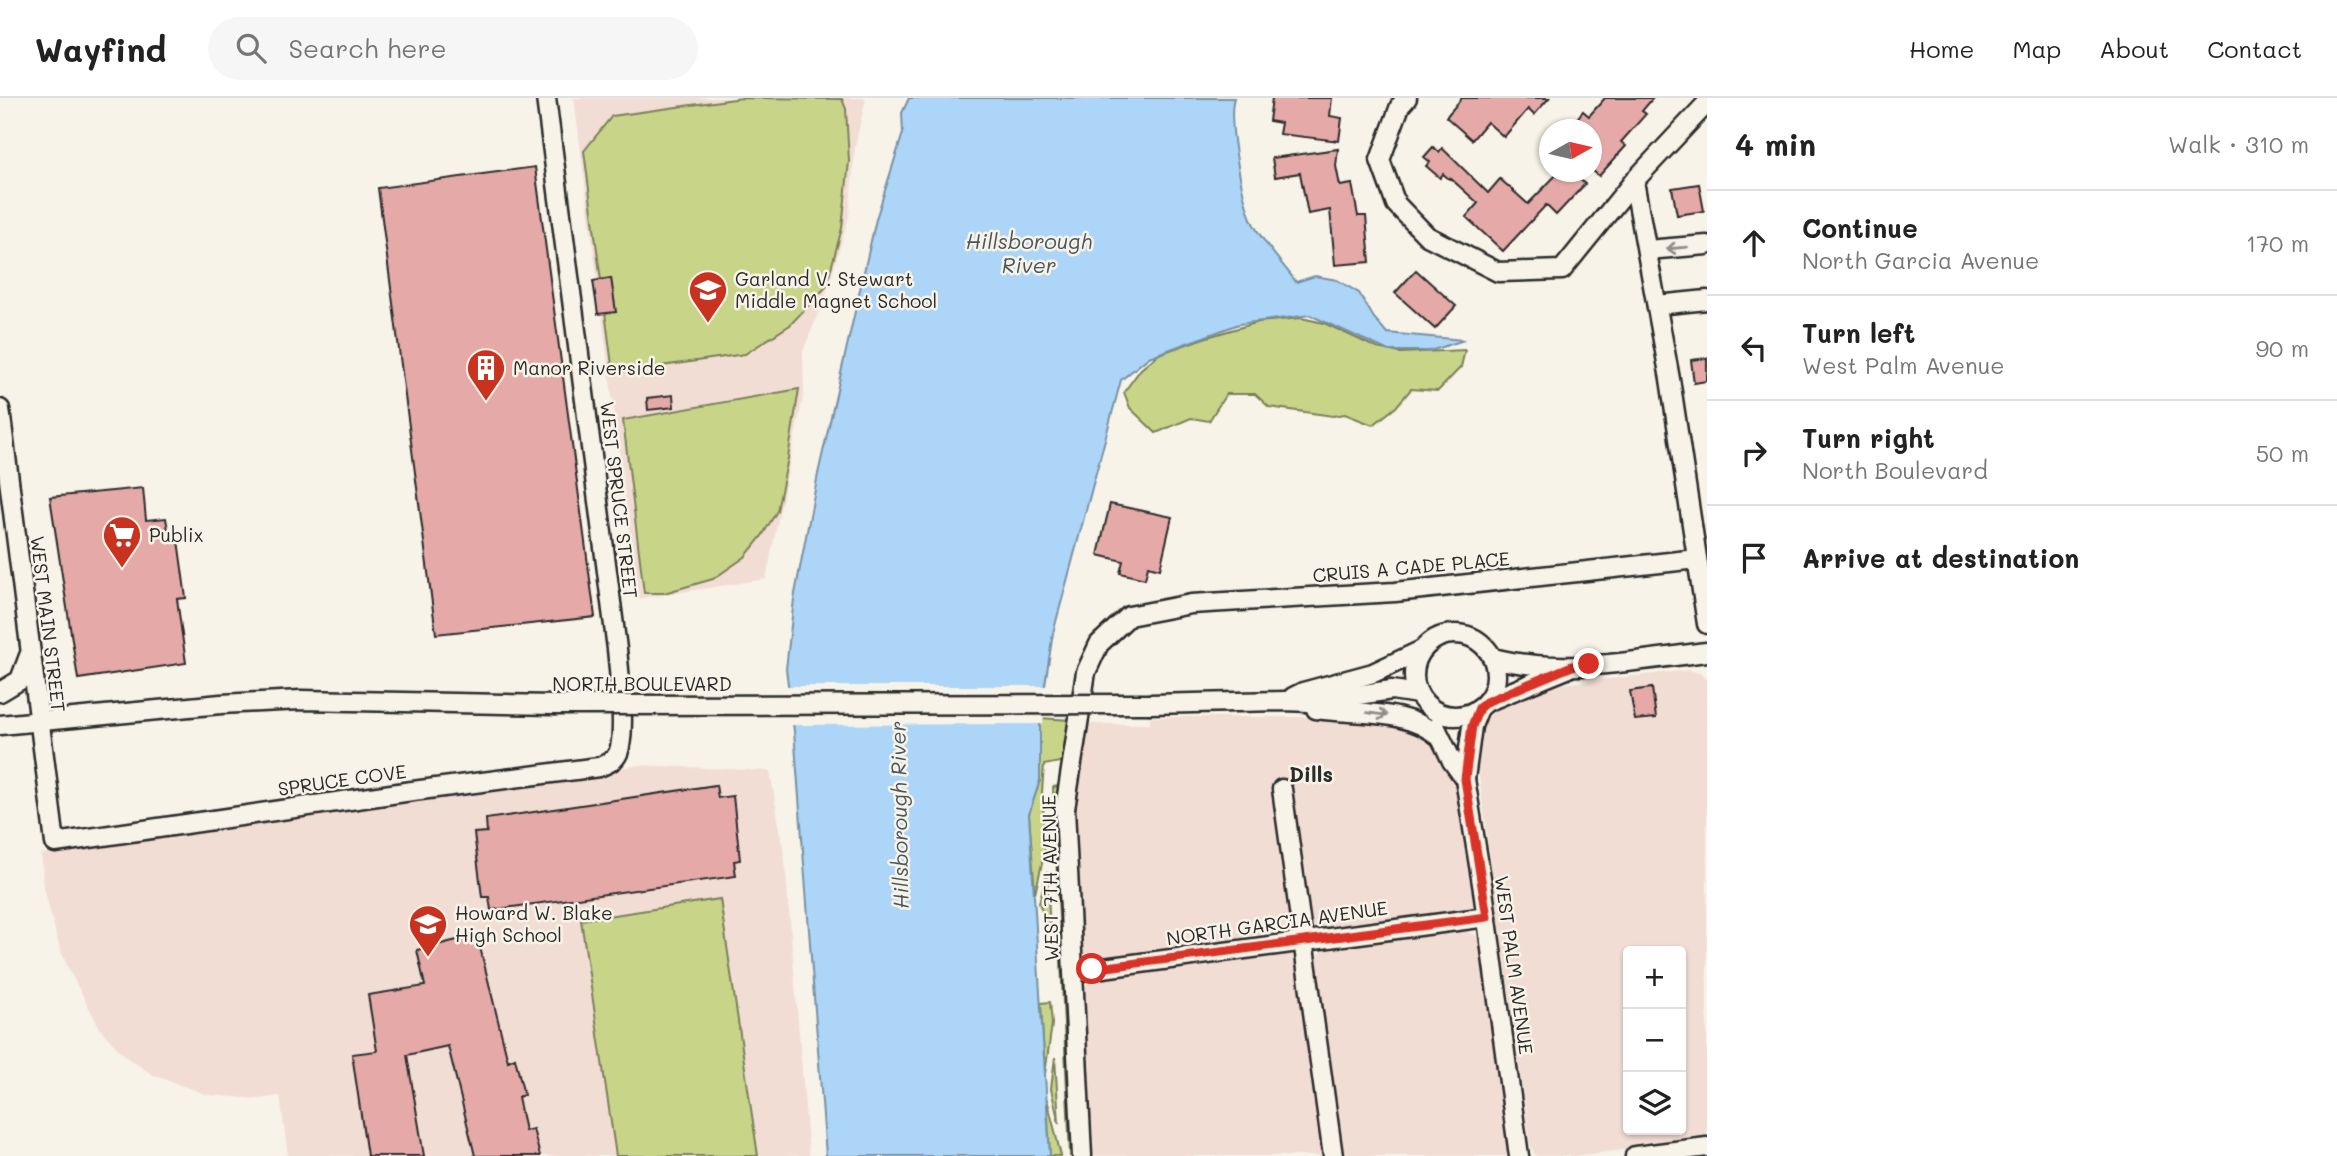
<!DOCTYPE html>
<html lang="en">
<head>
<meta charset="utf-8">
<style>
  :root { --surface:#fff; --page:#f6f6f6; --text:#222; --muted:#767676; --line:#e0e0e0 }
  body { margin:0; font-family:Mali,sans-serif; background:var(--page); color:var(--text) }
  .controls { position:absolute; right:21px; bottom:21px; display:grid; overflow:hidden; border-radius:7px; box-shadow:0 2px 5px #0004 }
  .controls button { width:63px; height:63px; display:grid; place-items:center; padding:0; border:0; border-bottom:2px solid var(--line); background:var(--surface); color:var(--text); font:35px sans-serif }
  .compass { position:absolute; left:1539px; top:21px; width:63px; height:63px; border-radius:50%; background:var(--surface); box-shadow:0 2px 5px #0004; rotate:82deg }
  .stop { position:absolute; width:21px; height:21px; margin:-16px; border:5px solid #d93025; border-radius:50%; background:#fff }
  .stop.end { background:#d93025; border-color:#fff; box-shadow:0 2px 7px #0008 }
  .list { margin:0; padding:0; list-style:none }
  h2 { display:flex; justify-content:space-between; align-items:center; height:91px; margin:0; padding:0 28px; font-size:30px }
  h2 small { font-size:23px; font-weight:400; color:var(--muted) }
  .list li { display:grid; grid-template-columns:46px 1fr auto; gap:21px; align-items:center; box-sizing:border-box; height:105px; padding:0 28px; border-top:2px solid var(--line) }
  .list b { display:block; font-size:26px; white-space:nowrap }
  .list p { margin:0; font-size:23px; white-space:nowrap; color:var(--muted) }
  .list em { font-size:23px; font-style:normal; color:var(--muted) }
  .icon { flex:none; width:38px; height:38px; fill:none; stroke:currentColor; stroke-width:2; stroke-linecap:round; stroke-linejoin:round }
  .map { position:relative; flex:none; width:1707px; height:1058px; overflow:hidden }
  header { display:flex; align-items:center; gap:42px; box-sizing:border-box; height:98px; padding:0 35px; background:var(--surface); border-bottom:2px solid var(--line) }
  header strong { font-size:33px }
  nav { display:flex; gap:38px; margin-inline-start:auto; font-size:24px }
  .search { width:490px; height:63px; background:var(--page); display:flex; align-items:center; gap:18px; box-sizing:border-box; padding:0 24px; border-radius:38px; color:var(--muted); font-size:26px }
  main { display:flex }
  aside { flex:1; background:var(--surface) }
  .map>svg:first-child { display:block }
  .built { fill:#f2ddd5; fill-rule:evenodd }
  .green { fill:#c8d589; stroke:#7a805a; stroke-width:2 }
  .water { fill:#acd5f7; stroke:#7891a5; stroke-width:2 }
  .pier { fill:#f7f3e8 }
  .building { fill:#e5aaa8; stroke:#2b2b2b; stroke-width:2 }
  .lines { fill:none; stroke-linecap:round; stroke-linejoin:round }
  .minor-casing { stroke:#2b2b2b; stroke-width:23 }
  .minor { stroke:#f7f3e8; stroke-width:18 }
  .minor-bridge-casing { stroke:#2b2b2b; stroke-width:23; stroke-linecap:butt }
  .minor-bridge { stroke:#f7f3e8; stroke-width:18 }
  .oneway { stroke:#918f8a }
  .route { stroke:#d93025; stroke-width:9 }
  .labels { text-anchor:middle; stroke-width:5; stroke-linejoin:round; paint-order:stroke }
  .poi-label { font-size:19px; fill:#2b2b2b; stroke:#f7f3e8; text-anchor:start }
  .street-label { font-size:19px; fill:#2b2b2b; stroke:#f7f3e8 }
  .water-label { font-size:21px; font-style:italic; fill:#4b565e; stroke:#f7f3e8 }
  .neighbourhood-label { font-size:21px; font-weight:bold; fill:#2b2b2b; stroke:#f7f3e8 }
</style>
</head>
<body>
<header>
<strong>Wayfind</strong>
<div class="search"><svg class="icon" aria-label="search" viewBox="0 0 24 24"><circle cx="10" cy="10" r="6"/><path d="M15 15l6 6"/></svg>Search here</div>
<nav><a>Home</a><a>Map</a><a>About</a><a>Contact</a></nav>
</header>
<main>
<div class="map">
<svg width="1707" height="1058" viewBox="0 0 1707 1058">
  <rect width="100%" height="100%" fill="#f7f3e8"/>
  <filter id="ink" filterUnits="userSpaceOnUse"><feTurbulence type="fractalNoise" baseFrequency=".0143" numOctaves="2"/><feDisplacementMap in="SourceGraphic" scale="14" xChannelSelector="R" yChannelSelector="G"/><feConvolveMatrix kernelMatrix="1 2 1 2 8 2 1 2 1" color-interpolation-filters="sRGB"/></filter>
  <g filter="url(#ink)">
    <g class="built">
      <path d="M574,0h292l-11,49 -6,70 -24,81 -22,53 1,42 -38,186 -128,20z"/>
      <path d="M1689,572l11,3 7,7v459l-131,17h-39l-2,-1 -5,-11 -54,-389 3,-22 12,-19 15,-13 39,-15zM1628,853h53v179h-53z"/>
      <path d="M1150,619h223l50,13 19,23 11,24 8,29 13,98 -10,10 -368,49 -8,-2 -6,-6 -2,-8 -6,-131 13,-92h63z"/>
      <path d="M640,667l130,6 15,89 24,296h-521l-8,-60 -22,3 -50,-4 -55,-20 -23,-15 -12,-11 -17,-19 -32,-60 -10,-24 -15,-58 -3,-34z"/>
      <path d="M1459,831l17,6 6,13 29,208h-169l-27,-191 3,-11 6,-5z"/>
      <path d="M1285,855l6,1 7,10 26,192h-234l-9,-161 4,-9 7,-6 8,-2z"/>
    </g>
    <g class="green">
      <path d="M742,0l100,1 4,10 3,52 -7,67 -16,59 -36,38 -45,29 -132,19 -29,-222 28,-35z"/>
      <path d="M1301,220l23,5 53,25 23,5 65,-3 -4,17 -23,24 -27,-2 -15,18 -23,18 -28,-11 -12,2 -64,-9 -14,-13h-29l-17,27 -18,-3 -35,15 -26,-25 -6,-16 17,-23 18,-15 45,-16 55,-16z"/>
      <path d="M799,291l-11,69 -11,53 -15,25 -17,21 -32,22 -49,14h-20l-21,-173z"/>
      <path d="M1039,620l32,2 -6,41 -21,4 -2,27 4,54 -11,48 -6,-80 11,-34z"/>
      <path d="M1061,688l14,370h-5l-17,-369z"/>
      <path d="M1047,774l3,61 -11,-30z"/>
      <path d="M720,801l38,257h-142l-35,-236z"/>
      <path d="M1050,904l2,22 -7,50 -4,-71z"/>
      <path d="M1055,959l4,66 -8,-34z"/>
      <path d="M1047,1001l14,57h-11z"/>
    </g>
    <path class="water" d="M909,0h325c-7,21 9,107 20,127 11,20 28,38 42,57l19,-6 22,4 22,13 15,25 13,15 77,7 -34,11h-41l-79,-36 -71,9 -90,33 -28,23 -68,253 -13,84v63l-11,34 21,342h-224l-32,-425 -8,-62 8,-70 24,-125 58,-255 27,-86 -1,-20z"/>
    <path class="pier" d="M785,588h262l-4,38 -253,1z"/>
    <g class="building">
      <path d="M1272,0h60l-2,18 12,2 -3,23 -60,-7 2,-11 -12,-2z"/>
      <path d="M1462,0h87l-15,17 -6,-6 -24,28 -17,-15 -15,18 -26,-23z"/>
      <path d="M1605,0h48l-11,13 4,3 -25,28 5,4 -27,30 -7,-6v-40h-24l15,-19 6,5z"/>
      <path d="M1433,49l6,5 3,-4 46,45 12,-14 28,25 31,-32h12l14,12 -29,31 -10,-10 -43,46 -37,-34 12,-14 -28,-25 -1,1 -6,-5 -3,4 -14,-12 4,-4 -6,-5z"/>
      <path d="M1338,51l-2,17 4,20 12,-2 6,32h8l4,46 -35,3 -5,-55 -22,4 -8,-41 -25,4 -3,-19z"/>
      <path d="M535,69l60,450 -159,17 -58,-446z"/>
      <path d="M1699,86l5,27 -27,4 -5,-27z"/>
      <path d="M1416,172l40,36 -21,23 -40,-36z"/>
      <path d="M611,180l5,34 -18,2 -5,-33z"/>
      <path d="M1707,260v23l-13,2 -3,-23z"/>
      <path d="M673,297l1,12 -26,3 -1,-12z"/>
      <path d="M143,390l3,32 20,-2 4,23 8,-1 8,58 -9,1 9,64 -108,16 -28,-182z"/>
      <path d="M1110,406l62,13 -12,52 -12,-3 -3,13 -25,-6 3,-12 -25,-6z"/>
      <path d="M1652,590l4,30 -21,2 -5,-29z"/>
      <path d="M716,687l2,13 15,-2 7,64 -6,1 2,15 -245,34 -2,-13h-7l-8,-64 13,-1 -1,-13z"/>
      <path d="M477,837l31,126 7,-3 9,37 -6,2 7,34 8,-2 7,27h-65l-27,-110 -41,9 17,101h-57l-15,-102 25,-3 -9,-56 57,-9 -8,-36z"/>
    </g>
    <g class="lines">
      <g class="minor-casing">
        <g id="minor">
          <path d="M1407,0l-7,8 -20,54 16,44 31,32 71,36 64,-2 72,-89 73,-78"/>
          <path d="M1634,83l36,198 37,245"/>
          <path d="M1647,152l60,-5"/>
          <path d="M1657,207l50,-5"/>
          <path d="M0,311l55,434 350,-51 194,-25c7,-3 14,-5 18,-12 10,-16 2,-85 0,-106l-71,-551"/>
          <circle cx="1455" cy="577" r="41"/>
          <path d="M1493,560c69,18 144,2 214,-6"/>
          <path d="M0,594l20,-12 9,-24"/>
          <path d="M1293,599l10,-5 70,-19 47,-22"/>
          <path d="M1486,604l81,-33"/>
          <path d="M1150,606l135,-3 24,1 83,-12 26,4"/>
          <path d="M1479,610l-7,18 -7,53 18,111 36,266"/>
          <path d="M1316,611c42,6 90,-1 124,28"/>
          <path d="M0,627l221,-21 80,-4 253,5"/>
          <path d="M1436,630l16,33 13,18"/>
          <path d="M1282,691l51,367"/>
          <path d="M1073,874l414,-55"/>
          <path d="M1082,1058l-17,-347 21,-137 13,-28 30,-28 62,-12 204,-12 302,-33"/>
          <path d="M1635,1058l72,-9"/>
        </g>
      </g>
      <use href="#minor" class="minor"/>
      <g class="minor-bridge-casing">
        <path id="minor-bridge" d="M554,607l596,-1"/>
      </g>
      <use href="#minor-bridge" class="minor-bridge"/>
    </g>
    <defs><path id="oneway-shaft" d="M-6 0H5M1.5-3L5.5 0L1.5 3" fill="none" stroke-width="1.6" stroke-linecap="round" stroke-linejoin="round" transform="scale(1.75)"/></defs>
    <g class="oneway">
      <use href="#oneway-shaft" transform="translate(1677 150) rotate(175)"/>
      <use href="#oneway-shaft" transform="translate(1377 616) rotate(7)"/>
    </g>
  </g>
  <g class="lines" filter="url(#ink)">
    <path class="route" d="M1092,871l395,-52 -22,-138 7,-53 7,-18 7,-6 86,-36 17,-2"/>
  </g>
  <defs>
    <g id="school-pin" transform="scale(2.0125)"><path d="M0 17L-7.5 6A9.5 9.5 0 1 1 7.5 6Z" fill="#c8321e" stroke="#f7f3e8"/><path d="M0-5L7-2L0 1L-7-2ZM-4 1L0 2.5L4 1V4Q0 6-4 4Z" fill="#fff"/></g>
    <g id="building-pin" transform="scale(2.0125)"><path d="M0 17L-7.5 6A9.5 9.5 0 1 1 7.5 6Z" fill="#c8321e" stroke="#f7f3e8"/><path d="M-4-6H4V6H1V3H-1V6H-4ZM-2.5-4.3h1.7v1.8h-1.7ZM.8-4.3h1.7v1.8H.8ZM-2.5-1h1.7V.8h-1.7ZM.8-1h1.7V.8H.8Z" fill="#fff"/></g>
    <g id="supermarket-pin" transform="scale(2.0125)"><path d="M0 17L-7.5 6A9.5 9.5 0 1 1 7.5 6Z" fill="#c8321e" stroke="#f7f3e8"/><path d="M-6-5.5h2.5l.6 2H6L4.5 2H-2.5L-4.4-4H-6ZM-1.5 3.2a1.3 1.3 0 1 0 .1 0ZM3 3.2a1.3 1.3 0 1 0 .1 0Z" fill="#fff"/></g>
  </defs>
  <g fill-rule="evenodd">
    <use href="#school-pin" x="708" y="192"/>
    <use href="#building-pin" x="486" y="270"/>
    <use href="#supermarket-pin" x="122" y="437"/>
    <use href="#school-pin" x="428" y="826"/>
  </g>
  <g class="labels">
    <g class="poi-label">
      <text x="735" y="188">Garland V. Stewart<tspan x="735" dy="22">Middle Magnet School</tspan></text>
      <text x="513" y="277">Manor Riverside</text>
      <text x="149" y="444">Publix</text>
      <text x="455" y="822">Howard W. Blake<tspan x="455" dy="22">High School</tspan></text>
    </g>
    <g class="street-label">
      <text transform="translate(619 402) rotate(83)" y="7">WEST SPRUCE STREET</text>
      <text transform="translate(1411 469) rotate(-5)" y="7">CRUIS A CADE PLACE</text>
      <text transform="translate(48 526) rotate(83)" y="7">WEST MAIN STREET</text>
      <text x="642" y="593">NORTH BOULEVARD</text>
      <text transform="translate(342 682) rotate(-8)" y="7">SPRUCE COVE</text>
      <text transform="translate(1050 780) rotate(-91)" y="7">WEST 7TH AVENUE</text>
      <text transform="translate(1277 825) rotate(-8)" y="7">NORTH GARCIA AVENUE</text>
      <text transform="translate(1514 867) rotate(82)" y="7">WEST PALM AVENUE</text>
    </g>
    <g class="water-label">
      <text x="1029" y="151">Hillsborough<tspan x="1029" dy="24">River</tspan></text>
      <text transform="translate(900 717) rotate(-91)" y="7">Hillsborough River</text>
    </g>
    <g class="neighbourhood-label">
      <text x="1311" y="684">Dills</text>
    </g>
  </g>
</svg>
<div class="controls">
<button>+</button>
<button>−</button>
<button><svg class="icon" aria-label="layers" viewBox="0 0 24 24"><path d="M12 4l9 5-9 5-9-5zM3 14l9 5 9-5"/></svg></button>
</div>
<svg class="compass" viewBox="-18 -18 36 36"><path d="M0-13l5 13h-10z" fill="#e53935"/><path d="M0 13l5-13h-10z" fill="#767676"/></svg>
<div class="stop" style="left:1092px;top:871px"></div>
<div class="stop end" style="left:1589px;top:566px"></div>
</div>
<aside>
<h2>4 min<small>Walk · 310 m</small></h2>
<ul class="list">
<li><svg class="icon" aria-label="ahead" viewBox="0 0 24 24"><path d="M12 20V5M6 11l6-6 6 6"/></svg><div><b>Continue</b><p>North Garcia Avenue</p></div><em>170 m</em></li>
<li><svg class="icon" aria-label="left" viewBox="0 0 24 24"><path d="M17 20v-9H6M10 6l-5 5 5 5"/></svg><div><b>Turn left</b><p>West Palm Avenue</p></div><em>90 m</em></li>
<li><svg class="icon" aria-label="right" viewBox="0 0 24 24"><path d="M7 20v-9h11M14 6l5 5-5 5"/></svg><div><b>Turn right</b><p>North Boulevard</p></div><em>50 m</em></li>
<li><svg class="icon" aria-label="arrive" viewBox="0 0 24 24"><path d="M6 21V4h12l-3 4 3 4H6"/></svg><div><b>Arrive at destination</b></div></li>
</ul>
</aside>
</main>
</body>
</html>
